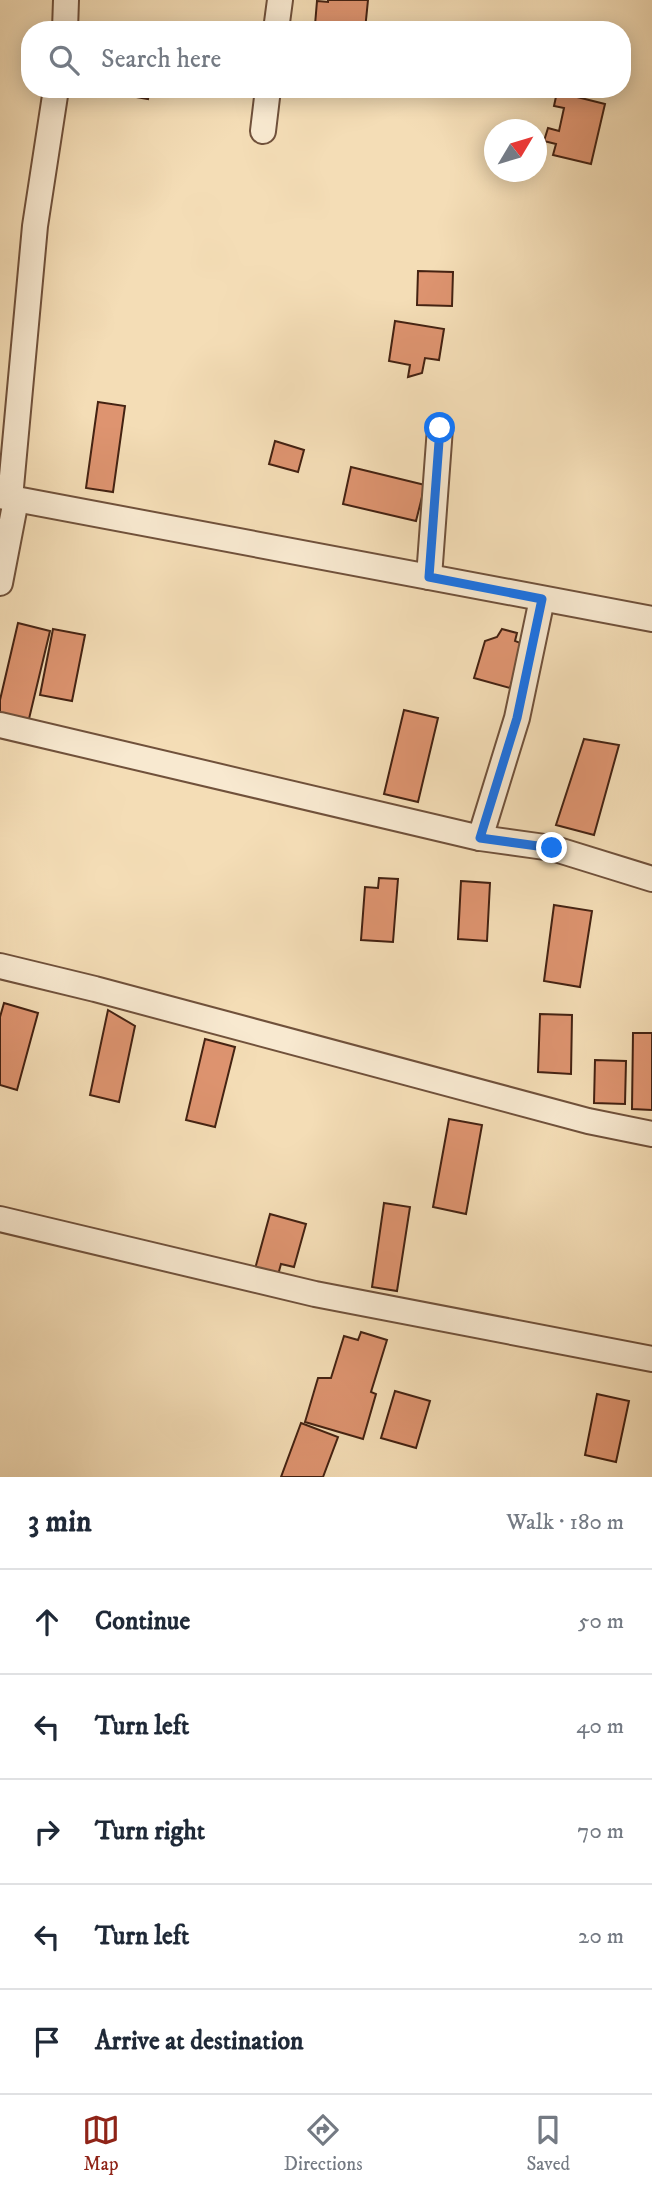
<!DOCTYPE html>
<html lang="en">
<head>
<meta charset="utf-8">
<style>
  :root { --surface:#fff; --page:#f2f2f3; --text:#1f2937; --muted:#747a83; --line:#e0e1e3; --accent:#8f2418 }
  body { margin:0; font-family:"IM FELL DW Pica",serif; background:var(--page); color:var(--text) }
  .compass { position:absolute; left:484px; top:119px; width:63px; height:63px; border-radius:50%; background:var(--surface); box-shadow:0 4px 18px #0003; rotate:52deg }
  .stop { position:absolute; width:21px; height:21px; margin:-16px; border:5px solid #1a73e8; border-radius:50%; background:#fff }
  .stop.end { background:#1a73e8; border-color:#fff; box-shadow:0 2px 7px #0008 }
  .list { margin:0; padding:0; list-style:none }
  h2 { display:flex; justify-content:space-between; align-items:center; height:91px; margin:0; padding:0 28px; font-size:30px }
  h2 small { font-size:23px; font-weight:400; color:var(--muted) }
  .list li { display:grid; grid-template-columns:46px 1fr auto; gap:21px; align-items:center; box-sizing:border-box; height:105px; padding:0 28px; border-top:2px solid var(--line) }
  .list b { display:block; font-size:26px; white-space:nowrap }
  .list em { font-size:23px; font-style:normal; color:var(--muted) }
  .icon { flex:none; width:38px; height:38px; fill:none; stroke:currentColor; stroke-width:2; stroke-linecap:round; stroke-linejoin:round }
  .map { position:relative; flex:none; width:652px; height:1477px; overflow:hidden }
  .search { position:absolute; background:var(--surface); box-shadow:0 4px 18px #0003; left:21px; right:21px; top:21px; height:77px; display:flex; align-items:center; gap:18px; box-sizing:border-box; padding:0 24px; border-radius:28px; color:var(--muted); font-size:26px }
  .sheet { height:616px; background:var(--surface) }
  nav { display:flex; justify-content:space-around; align-items:center; box-sizing:border-box; height:98px; border-top:2px solid var(--line); background:var(--surface); font-size:19px; color:var(--muted) }
  nav a { display:grid; justify-items:center; gap:4px }
  nav .on { color:var(--accent) }
  .map>svg:first-child { display:block }
  .building { fill:#de9470; stroke:#442212; stroke-width:2 }
  .lines { fill:none; stroke-linecap:round; stroke-linejoin:round }
  .street-casing { stroke:#70513b; stroke-width:28 }
  .street { stroke:#f8e9d0; stroke-width:24 }
  .route { stroke:#1a73e8; stroke-width:9 }
</style>
</head>
<body>
<div class="map">
<svg width="652" height="1477" viewBox="0 0 652 1477">
  <rect width="100%" height="100%" fill="#f4ddb6"/>
  <filter id="stains"><feTurbulence type="fractalNoise" baseFrequency=".00286" numOctaves="4"/><feColorMatrix values="0 0 0 0 .2 0 0 0 0 .09 0 0 0 0 .02 0 0 0 .5 -.17"/></filter>
  <radialGradient id="worn" r=".72"><stop offset=".6" stop-color="#630" stop-opacity="0"/><stop offset="1" stop-color="#630" stop-opacity=".3"/></radialGradient>
  <g class="building">
    <path d="M328,0h40l-3,30 -39,-1v-3l-11,-1 2,-24 11,1z"/>
    <path d="M91,89h59l-2,10z"/>
    <path d="M557,92l48,12 -14,60 -38,-9 3,-11 -12,-3 4,-13 11,3 5,-23 -10,-2z"/>
    <path d="M418,271l35,1 -1,34 -35,-1z"/>
    <path d="M395,321l49,8 -5,31 -14,-2 -3,15 -14,4 2,-12 -21,-4z"/>
    <path d="M98,402l27,4 -12,86 -27,-4z"/>
    <path d="M275,441l29,9 -6,22 -29,-8z"/>
    <path d="M351,467l74,18 -9,36 -73,-17z"/>
    <path d="M18,623l32,8 -22,92 -28,-7v-16z"/>
    <path d="M53,629l32,6 -13,66 -32,-6z"/>
    <path d="M502,629l15,4 -2,8 8,3 -13,44 -36,-10 11,-37 12,-4z"/>
    <path d="M404,710l34,8 -20,84 -34,-8z"/>
    <path d="M584,739l35,6 -25,90 -38,-10z"/>
    <path d="M379,878l19,1 -5,63 -32,-2 4,-53 13,1z"/>
    <path d="M461,881l29,2 -3,58 -29,-2z"/>
    <path d="M554,905l38,6 -12,76 -36,-6z"/>
    <path d="M4,1003l34,10 -21,77 -17,-5v-68z"/>
    <path d="M108,1010l27,16 -16,76 -29,-7z"/>
    <path d="M540,1014l32,1 -1,59 -33,-2z"/>
    <path d="M633,1033h19v77l-20,-1z"/>
    <path d="M205,1039l30,8 -20,80 -29,-7z"/>
    <path d="M595,1060l31,1 -1,43 -31,-1z"/>
    <path d="M449,1119l33,6 -16,89 -33,-7z"/>
    <path d="M384,1203l26,4 -13,84 -25,-4z"/>
    <path d="M270,1214l36,10 -12,43 -13,-3 -3,11 -23,-6z"/>
    <path d="M361,1332l26,8 -16,52 5,2 -13,45 -58,-17 13,-44h13l13,-42 14,4z"/>
    <path d="M395,1391l35,10 -14,47 -35,-10z"/>
    <path d="M597,1394l32,7 -13,61 -31,-7z"/>
    <path d="M301,1423l37,14 -15,40h-42z"/>
  </g>
  <g class="lines">
    <g class="street-casing">
      <g id="street">
        <path d="M65,30l1,-30"/>
        <path d="M276,30l4,-30"/>
        <path d="M263,131l5,-42"/>
        <path d="M0,496l652,123"/>
        <path d="M10,498l25,-272 21,-137"/>
        <path d="M429,577l11,-149"/>
        <path d="M0,583l16,-83"/>
        <path d="M0,725l480,113 72,10 100,31"/>
        <path d="M480,838l37,-120 25,-119"/>
        <path d="M0,966l95,23 493,132 64,13"/>
        <path d="M0,1219l315,75 337,65"/>
      </g>
    </g>
    <use href="#street" class="street"/>
  </g>
  <g class="lines">
    <path class="route" d="M440,428l-11,149 113,22 -25,119 -37,120 72,10"/>
  </g>
  <rect width="100%" height="100%" filter="url(#stains)"/>
  <rect width="100%" height="100%" fill="url(#worn)"/>
</svg>
<svg class="compass" viewBox="-18 -18 36 36"><path d="M0-13l5 13h-10z" fill="#e53935"/><path d="M0 13l5-13h-10z" fill="#747a83"/></svg>
<div class="stop" style="left:440px;top:428px"></div>
<div class="stop end" style="left:552px;top:848px"></div>
<div class="search"><svg class="icon" aria-label="search" viewBox="0 0 24 24"><circle cx="10" cy="10" r="6"/><path d="M15 15l6 6"/></svg>Search here</div>
</div>
<section class="sheet">
<h2>3 min<small>Walk · 180 m</small></h2>
<ul class="list">
<li><svg class="icon" aria-label="ahead" viewBox="0 0 24 24"><path d="M12 20V5M6 11l6-6 6 6"/></svg><div><b>Continue</b></div><em>50 m</em></li>
<li><svg class="icon" aria-label="left" viewBox="0 0 24 24"><path d="M17 20v-9H6M10 6l-5 5 5 5"/></svg><div><b>Turn left</b></div><em>40 m</em></li>
<li><svg class="icon" aria-label="right" viewBox="0 0 24 24"><path d="M7 20v-9h11M14 6l5 5-5 5"/></svg><div><b>Turn right</b></div><em>70 m</em></li>
<li><svg class="icon" aria-label="left" viewBox="0 0 24 24"><path d="M17 20v-9H6M10 6l-5 5 5 5"/></svg><div><b>Turn left</b></div><em>20 m</em></li>
<li><svg class="icon" aria-label="arrive" viewBox="0 0 24 24"><path d="M6 21V4h12l-3 4 3 4H6"/></svg><div><b>Arrive at destination</b></div></li>
</ul>
</section>
<nav>
<a class="on"><svg class="icon" aria-label="map" viewBox="0 0 24 24"><path d="M3 6l6-2 6 2 6-2v14l-6 2-6-2-6 2zM9 4v14M15 6v14"/></svg>Map</a>
<a><svg class="icon" aria-label="directions" viewBox="0 0 24 24"><path d="M12 3l9 9-9 9-9-9zM9 14v-3h6M13 9l2 2-2 2"/></svg>Directions</a>
<a><svg class="icon" aria-label="saved" viewBox="0 0 24 24"><path d="M7 4h10v16l-5-4-5 4z"/></svg>Saved</a>
</nav>
</body>
</html>
